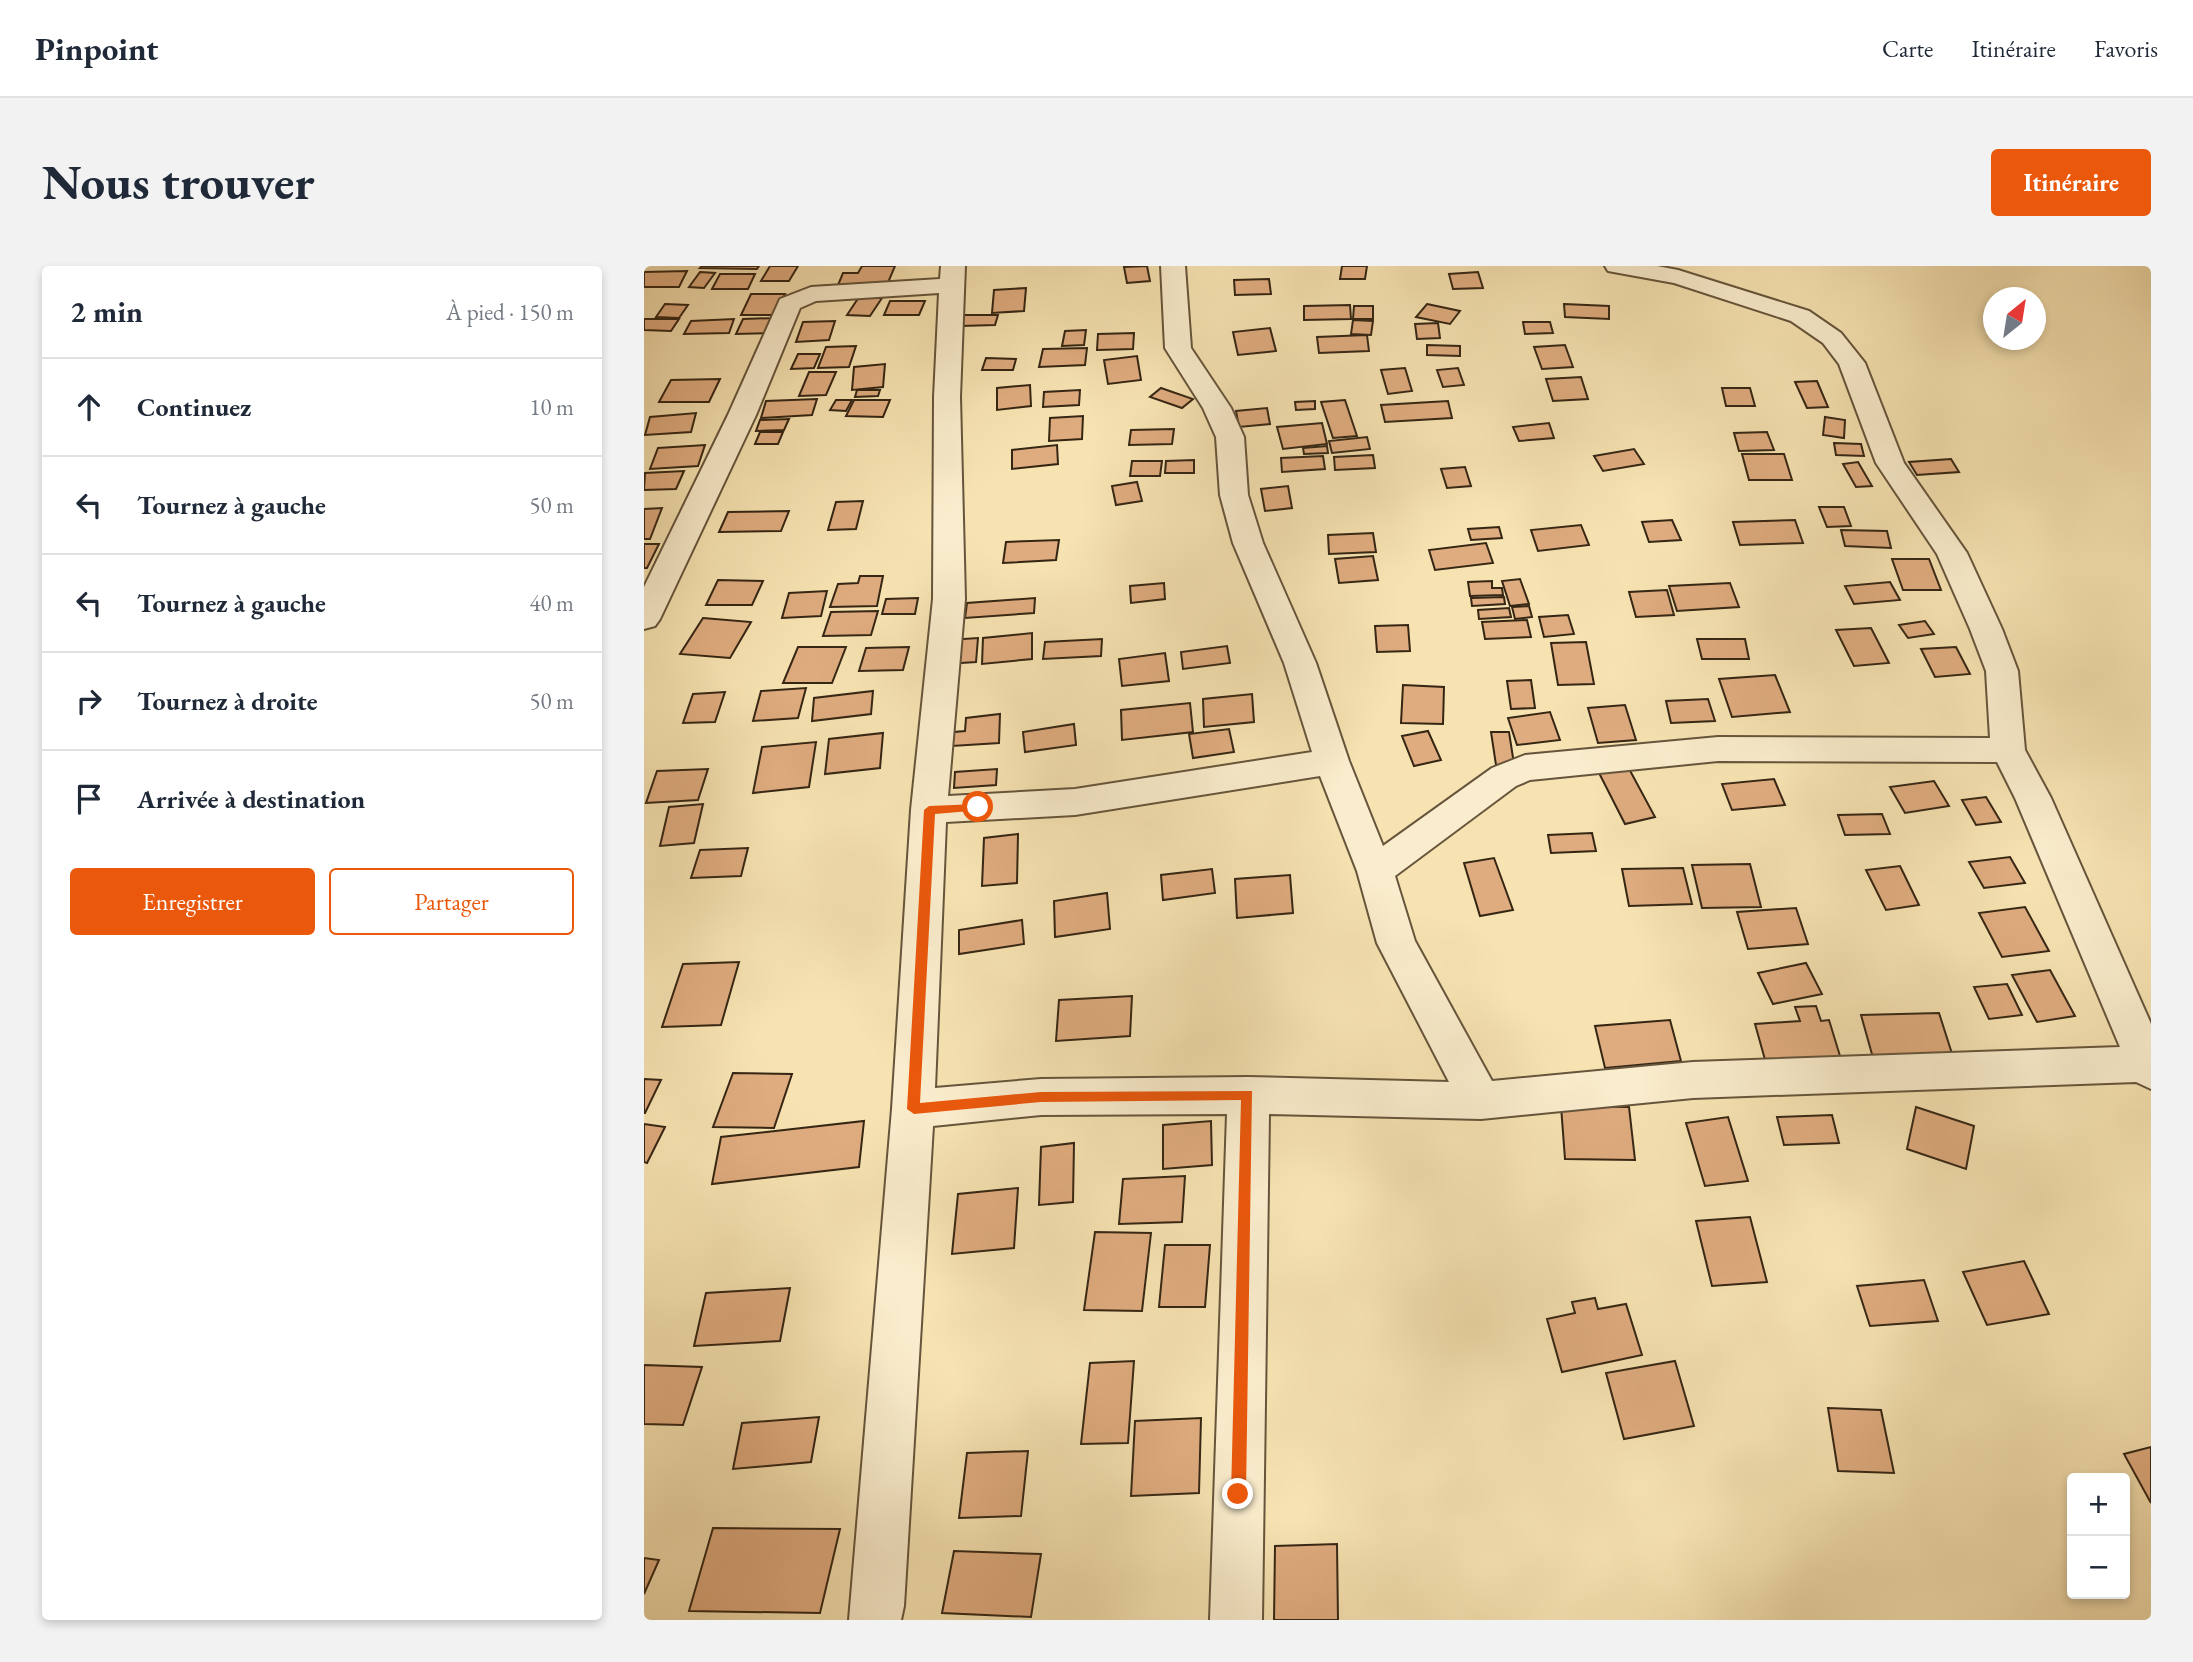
<!DOCTYPE html>
<html lang="fr">
<head>
<meta charset="utf-8">
<style>
  :root { --surface:#fff; --page:#f2f2f3; --text:#1f2937; --muted:#747a83; --line:#e0e1e3; --accent:#ea580c }
  body { margin:0; font-family:"EB Garamond",serif; background:var(--page); color:var(--text) }
  .controls { position:absolute; right:21px; bottom:21px; display:grid; overflow:hidden; border-radius:7px; box-shadow:0 4px 10px #0003 }
  .controls button { width:63px; height:63px; display:grid; place-items:center; padding:0; border:0; border-bottom:2px solid var(--line); background:var(--surface); color:var(--text); font:35px sans-serif }
  .compass { position:absolute; left:1339px; top:21px; width:63px; height:63px; border-radius:50%; background:var(--surface); box-shadow:0 4px 10px #0003; rotate:30deg }
  .stop { position:absolute; width:21px; height:21px; margin:-16px; border:5px solid #ea580c; border-radius:50%; background:#fff }
  .stop.end { background:#ea580c; border-color:#fff; box-shadow:0 2px 7px #0008 }
  .list { margin:0; padding:0; list-style:none }
  h2 { display:flex; justify-content:space-between; align-items:center; height:91px; margin:0; padding:0 28px; font-size:30px }
  h2 small { font-size:23px; font-weight:400; color:var(--muted) }
  .list li { display:grid; grid-template-columns:46px 1fr auto; gap:21px; align-items:center; box-sizing:border-box; height:98px; padding:0 28px; border-top:2px solid var(--line) }
  .list b { display:block; font-size:26px; white-space:nowrap }
  .list em { font-size:23px; font-style:normal; color:var(--muted) }
  .actions { display:flex; gap:14px; padding:21px 28px }
  .actions a { flex:1; padding:16px 0; border:2px solid var(--accent); border-radius:7px; text-align:center; font-size:24px; color:var(--accent) }
  .actions .main { background:var(--accent); color:#fff }
  .icon { flex:none; width:38px; height:38px; fill:none; stroke:currentColor; stroke-width:2; stroke-linecap:round; stroke-linejoin:round }
  .map { position:relative; flex:none; width:1507px; height:1354px; overflow:hidden; border-radius:7px }
  header { display:flex; align-items:center; gap:42px; box-sizing:border-box; height:98px; padding:0 35px; background:var(--surface); border-bottom:2px solid var(--line) }
  header strong { font-size:33px }
  nav { display:flex; gap:38px; margin-inline-start:auto; font-size:24px }
  .intro { display:flex; align-items:center; justify-content:space-between; box-sizing:border-box; height:168px; padding:0 42px }
  h1 { margin:0; font-size:49px }
  .button { padding:18px 32px; border-radius:7px; background:var(--accent); color:#fff; font-size:24px; font-weight:700 }
  main { display:flex; gap:42px; padding:0 42px }
  aside { flex:1; background:var(--surface); border-radius:7px; box-shadow:0 4px 10px #0003 }
  .map>svg:first-child { display:block }
  .building { fill:#dfac7f; stroke:#352614; stroke-width:2 }
  .lines { fill:none; stroke-linecap:round; stroke-linejoin:round }
  .minor-casing { stroke:#66553c; stroke-width:4 }
  .minor { fill:#faedcd; fill-rule:evenodd }
  .route { fill:#ea580c }
</style>
</head>
<body>
<header>
<strong>Pinpoint</strong>
<nav><a>Carte</a><a>Itinéraire</a><a>Favoris</a></nav>
</header>
<div class="intro"><h1>Nous trouver</h1><a class="button">Itinéraire</a></div>
<main>
<aside>
<h2>2 min<small>À pied · 150 m</small></h2>
<ul class="list">
<li><svg class="icon" aria-label="ahead" viewBox="0 0 24 24"><path d="M12 20V5M6 11l6-6 6 6"/></svg><div><b>Continuez</b></div><em>10 m</em></li>
<li><svg class="icon" aria-label="left" viewBox="0 0 24 24"><path d="M17 20v-9H6M10 6l-5 5 5 5"/></svg><div><b>Tournez à gauche</b></div><em>50 m</em></li>
<li><svg class="icon" aria-label="left" viewBox="0 0 24 24"><path d="M17 20v-9H6M10 6l-5 5 5 5"/></svg><div><b>Tournez à gauche</b></div><em>40 m</em></li>
<li><svg class="icon" aria-label="right" viewBox="0 0 24 24"><path d="M7 20v-9h11M14 6l5 5-5 5"/></svg><div><b>Tournez à droite</b></div><em>50 m</em></li>
<li><svg class="icon" aria-label="arrive" viewBox="0 0 24 24"><path d="M6 21V4h12l-3 4 3 4H6"/></svg><div><b>Arrivée à destination</b></div></li>
</ul>
<div class="actions"><a class="main">Enregistrer</a><a>Partager</a></div>
</aside>
<div class="map">
<svg width="1507" height="1354" viewBox="0 0 1507 1354">
  <rect width="100%" height="100%" fill="#f7e3b2"/>
  <filter id="stains"><feTurbulence type="fractalNoise" baseFrequency=".00286" numOctaves="4"/><feColorMatrix values="0 0 0 0 .2 0 0 0 0 .09 0 0 0 0 .02 0 0 0 .5 -.17"/></filter>
  <radialGradient id="worn" r=".72"><stop offset=".6" stop-color="#630" stop-opacity="0"/><stop offset="1" stop-color="#630" stop-opacity=".3"/></radialGradient>
  <g class="building">
    <path d="M58,0h57l-2,3 -57,-1z"/>
    <path d="M126,0h28l-9,15h-28z"/>
    <path d="M218,0h33l-8,19h-49l5,-12h15z"/>
    <path d="M503,0l3,15 -23,2 -3,-16z"/>
    <path d="M698,0h25l-2,13h-25z"/>
    <path d="M43,5l-8,16h-35v-15z"/>
    <path d="M56,6l15,1 -11,15 -15,-1z"/>
    <path d="M834,6l5,16 -30,1 -4,-15z"/>
    <path d="M76,8h35l-7,15h-36z"/>
    <path d="M625,13l2,15 -36,1 -1,-15z"/>
    <path d="M382,22l-2,23 -32,2 2,-23z"/>
    <path d="M107,28h34l-10,21h-34z"/>
    <path d="M215,31l23,1 -12,18 -23,-1z"/>
    <path d="M246,35h35l-6,14h-35z"/>
    <path d="M21,38l23,1 -9,13 -23,-1z"/>
    <path d="M783,38l33,7 -10,13 -34,-7z"/>
    <path d="M920,38l45,2v13l-44,-2z"/>
    <path d="M706,39l1,14 -47,1v-14z"/>
    <path d="M710,40h19v13h-20z"/>
    <path d="M319,49h35l-3,10 -34,1z"/>
    <path d="M132,52l-6,15 -34,1 7,-15z"/>
    <path d="M0,53h35l-8,12 -27,-1z"/>
    <path d="M90,53l-5,14 -45,1 7,-13z"/>
    <path d="M709,54l20,1 -2,14 -20,-1z"/>
    <path d="M191,55l-6,19 -33,2 7,-20z"/>
    <path d="M879,56h27l3,11 -28,1z"/>
    <path d="M794,57l2,15 -23,1 -2,-15z"/>
    <path d="M626,62l6,23 -38,4 -5,-23z"/>
    <path d="M442,64l-2,15 -22,1 3,-15z"/>
    <path d="M490,67l-1,16 -36,1 1,-16z"/>
    <path d="M723,69l2,16 -50,2 -2,-16z"/>
    <path d="M783,79l33,1v10l-33,-1z"/>
    <path d="M921,79l8,22 -31,2 -8,-22z"/>
    <path d="M212,80l-7,21 -31,1 8,-21z"/>
    <path d="M443,82l-2,17 -46,2 4,-18z"/>
    <path d="M154,88h22l-6,14 -23,1z"/>
    <path d="M493,90l4,24 -33,4 -4,-24z"/>
    <path d="M342,92l30,1 -3,11h-31z"/>
    <path d="M241,98l-2,23 -31,3 2,-23z"/>
    <path d="M761,102l7,23 -24,3 -7,-24z"/>
    <path d="M814,102l6,17 -21,2 -6,-17z"/>
    <path d="M165,106h27l-10,23 -27,1z"/>
    <path d="M937,111l7,22 -35,2 -7,-22z"/>
    <path d="M76,113l-11,23h-50l12,-22z"/>
    <path d="M1173,115l11,26 -21,1 -12,-26z"/>
    <path d="M386,119l1,21 -34,4v-22z"/>
    <path d="M517,122l32,11 -11,9 -32,-11z"/>
    <path d="M1078,122h28l5,18h-29z"/>
    <path d="M213,124h23l-2,6 -23,1z"/>
    <path d="M436,124l-1,15 -36,2 1,-15z"/>
    <path d="M173,133l-5,16 -51,3 5,-17z"/>
    <path d="M192,134h16l-6,11 -16,-1z"/>
    <path d="M210,134h36l-7,17 -37,-1z"/>
    <path d="M701,134l12,36 -24,2 -12,-36z"/>
    <path d="M671,135v8l-19,1 -1,-8z"/>
    <path d="M804,135l4,17 -67,4 -4,-17z"/>
    <path d="M623,142l3,16 -31,3 -3,-16z"/>
    <path d="M52,147l-5,19 -46,3 5,-18z"/>
    <path d="M439,150l-1,23 -33,2 1,-23z"/>
    <path d="M1181,151l20,3 -1,18 -21,-3z"/>
    <path d="M145,153l-5,11 -28,1 4,-11z"/>
    <path d="M678,157l5,21 -44,5 -6,-22z"/>
    <path d="M905,157l5,15 -35,3 -6,-14z"/>
    <path d="M530,163l-2,15 -43,1 2,-15z"/>
    <path d="M116,166h23l-5,12h-23z"/>
    <path d="M1123,166l7,18 -35,1 -5,-18z"/>
    <path d="M723,171l3,12 -38,4 -3,-12z"/>
    <path d="M1190,177l27,1 3,12 -28,-1z"/>
    <path d="M61,179l-7,21 -48,3 8,-21z"/>
    <path d="M413,179l1,19 -46,5v-19z"/>
    <path d="M683,180l1,7 -24,1 -1,-6z"/>
    <path d="M990,183l10,15 -41,7 -9,-15z"/>
    <path d="M1098,188h42l8,26h-43z"/>
    <path d="M729,189l2,13 -40,2 -1,-13z"/>
    <path d="M679,190l2,13 -43,3 -1,-14z"/>
    <path d="M1307,193l8,13 -42,3 -8,-13z"/>
    <path d="M550,194v13h-29l1,-12z"/>
    <path d="M488,195h30l-2,15h-30z"/>
    <path d="M1214,196l14,24 -16,1 -13,-23z"/>
    <path d="M821,201l6,19 -24,2 -6,-19z"/>
    <path d="M40,205l-8,18 -32,1 1,-17z"/>
    <path d="M493,216l5,19 -26,4 -4,-19z"/>
    <path d="M644,220l4,22 -27,3 -4,-22z"/>
    <path d="M219,235l-7,28 -28,1 8,-28z"/>
    <path d="M1175,241h25l7,19 -24,1z"/>
    <path d="M18,242l-12,31h-6v-30z"/>
    <path d="M145,245l-8,20 -62,1 9,-20z"/>
    <path d="M1028,254l9,20 -32,2 -7,-20z"/>
    <path d="M1151,254l8,23 -63,2 -7,-23z"/>
    <path d="M937,259l8,20 -51,6 -7,-21z"/>
    <path d="M855,261l3,11 -31,2 -3,-11z"/>
    <path d="M1197,264l46,1 4,17 -46,-2z"/>
    <path d="M729,267l3,19 -47,2 -1,-19z"/>
    <path d="M415,274l-3,20 -53,3 3,-21z"/>
    <path d="M842,277l7,20 -58,7 -6,-20z"/>
    <path d="M0,278h15l-12,24h-3z"/>
    <path d="M729,290l5,24 -39,3 -4,-24z"/>
    <path d="M1248,293h37l12,31h-38z"/>
    <path d="M216,310h23l-6,30 -47,1 8,-23 20,-1z"/>
    <path d="M876,313l9,25 -19,2 -8,-25z"/>
    <path d="M74,314l45,1 -11,24h-46z"/>
    <path d="M848,315v7h10l1,7 -33,1 -2,-14z"/>
    <path d="M1246,316l10,18 -46,4 -9,-18z"/>
    <path d="M520,317l1,16 -34,4 -1,-17z"/>
    <path d="M1086,317l9,24 -62,4 -8,-25z"/>
    <path d="M1023,324l7,25 -38,2 -7,-25z"/>
    <path d="M183,325l-6,25 -39,2 7,-25z"/>
    <path d="M860,331l1,7 -33,2 -1,-8z"/>
    <path d="M274,332l-3,16h-33l4,-15z"/>
    <path d="M391,332l-1,15 -69,5 2,-15z"/>
    <path d="M885,340l3,11 -17,2 -3,-12z"/>
    <path d="M865,342l2,9 -32,2 -1,-9z"/>
    <path d="M234,345l-7,24 -48,1 8,-24z"/>
    <path d="M924,349l6,19 -30,3 -5,-20z"/>
    <path d="M59,352l48,4 -21,36 -50,-4z"/>
    <path d="M883,354l4,17 -46,2 -3,-17z"/>
    <path d="M1281,355l9,13 -26,4 -9,-13z"/>
    <path d="M764,359l2,26 -33,1 -2,-26z"/>
    <path d="M1227,362l18,35 -35,3 -18,-36z"/>
    <path d="M388,367v26l-50,5 1,-26z"/>
    <path d="M334,372l-2,24 -30,2 2,-24z"/>
    <path d="M458,373l-1,17 -58,3 2,-17z"/>
    <path d="M1053,373h48l4,20h-47z"/>
    <path d="M942,376l8,42 -36,1 -7,-42z"/>
    <path d="M583,380l3,17 -47,6 -2,-17z"/>
    <path d="M154,381h48l-14,36h-49z"/>
    <path d="M265,381l-6,23 -44,1 7,-23z"/>
    <path d="M1312,381l14,27 -35,3 -14,-28z"/>
    <path d="M521,387l4,28 -47,5 -3,-27z"/>
    <path d="M1131,409l15,37 -58,5 -13,-38z"/>
    <path d="M887,414l4,28 -24,1 -4,-28z"/>
    <path d="M759,419l41,2 -1,37 -42,-1z"/>
    <path d="M162,422l-8,30 -45,3 8,-30z"/>
    <path d="M229,425l-2,23 -59,7 2,-23z"/>
    <path d="M81,426l-10,30 -32,1 10,-29z"/>
    <path d="M608,428l2,28 -50,5 -1,-28z"/>
    <path d="M1064,433l7,22 -44,2 -5,-22z"/>
    <path d="M546,437l3,29 -71,8 -1,-30z"/>
    <path d="M981,439l11,35 -38,3 -10,-35z"/>
    <path d="M906,446l10,28 -43,5 -9,-27z"/>
    <path d="M356,448l-1,29 -47,3 2,-14 11,-1 1,-13z"/>
    <path d="M430,458l2,21 -51,7 -2,-20z"/>
    <path d="M585,463l5,23 -41,6 -4,-24z"/>
    <path d="M784,465l13,29 -27,6 -12,-30z"/>
    <path d="M847,466h18l5,32 -18,1z"/>
    <path d="M239,467l-3,35 -55,6 4,-35z"/>
    <path d="M172,476l-7,45 -56,6 9,-46z"/>
    <path d="M983,499l28,52 -30,7 -27,-53z"/>
    <path d="M64,503l-10,31 -52,3 11,-32z"/>
    <path d="M353,503l-1,16 -42,3 1,-16z"/>
    <path d="M1130,513l11,26 -53,5 -10,-26z"/>
    <path d="M1290,515l15,25 -44,7 -15,-26z"/>
    <path d="M1342,531l15,25 -25,3 -14,-25z"/>
    <path d="M59,538l-9,39 -34,3 9,-39z"/>
    <path d="M1238,548l8,20 -45,1 -7,-20z"/>
    <path d="M948,567l4,18 -45,2 -3,-18z"/>
    <path d="M374,568l-1,49 -35,3 2,-48z"/>
    <path d="M104,582l-7,28 -50,2 9,-28z"/>
    <path d="M1366,591l15,26 -41,5 -15,-26z"/>
    <path d="M850,592l19,52 -33,6 -16,-53z"/>
    <path d="M1106,598l11,43 -59,1 -10,-43z"/>
    <path d="M1256,600l19,39 -33,5 -20,-40z"/>
    <path d="M1039,602l9,36 -63,2 -7,-37z"/>
    <path d="M568,603l3,24 -52,7 -2,-25z"/>
    <path d="M646,609l3,38 -56,5 -2,-39z"/>
    <path d="M463,627l3,36 -55,8 -1,-36z"/>
    <path d="M1381,641l24,44 -47,6 -23,-44z"/>
    <path d="M1152,642l12,36 -60,5 -11,-37z"/>
    <path d="M378,654l2,24 -65,10v-24z"/>
    <path d="M95,696l-18,63 -59,2 21,-63z"/>
    <path d="M1162,697l16,31 -49,10 -15,-31z"/>
    <path d="M1406,704l25,46 -38,6 -25,-47z"/>
    <path d="M1363,718l15,31 -33,4 -15,-32z"/>
    <path d="M488,730l-2,40 -74,5 3,-41z"/>
    <path d="M1172,740l5,15 8,-1 15,49 -75,5 -14,-50 45,-3 -5,-14z"/>
    <path d="M1295,747l16,50 -80,2 -14,-50z"/>
    <path d="M1026,754l11,41 -76,7 -10,-42z"/>
    <path d="M89,807l59,1 -18,54 -61,-1z"/>
    <path d="M0,813l17,1 -16,33h-1z"/>
    <path d="M917,840l68,1 6,53 -70,-1z"/>
    <path d="M1272,841l58,19 -8,43 -59,-20z"/>
    <path d="M1188,849l7,28 -55,2 -7,-28z"/>
    <path d="M1084,851l20,64 -43,5 -19,-63z"/>
    <path d="M220,855l-5,46 -147,17 9,-47z"/>
    <path d="M567,855l1,44 -49,4v-44z"/>
    <path d="M0,858l21,3 -18,36 -3,-1z"/>
    <path d="M430,877l-1,59 -34,3 2,-58z"/>
    <path d="M541,910l-3,46 -63,2 4,-45z"/>
    <path d="M374,922l-4,60 -62,6 6,-60z"/>
    <path d="M1106,951l17,65 -55,4 -16,-65z"/>
    <path d="M451,966l56,1 -9,78 -58,-1z"/>
    <path d="M521,979h45l-5,62h-46z"/>
    <path d="M1380,995l25,53 -62,11 -24,-53z"/>
    <path d="M1280,1014l14,41 -68,5 -13,-40z"/>
    <path d="M146,1022l-10,53 -86,5 12,-53z"/>
    <path d="M951,1032l3,11 28,-5 16,51 -80,17 -15,-53 28,-6 -3,-11z"/>
    <path d="M490,1095l-6,82 -47,1 9,-81z"/>
    <path d="M1031,1095l19,65 -70,13 -18,-66z"/>
    <path d="M0,1099l58,2 -19,58 -39,-1z"/>
    <path d="M1184,1142l53,2 13,63 -56,-2z"/>
    <path d="M175,1151l-8,45 -78,7 9,-46z"/>
    <path d="M557,1152l-2,75 -68,3 4,-75z"/>
    <path d="M1507,1181v56l-27,-49z"/>
    <path d="M384,1185l-7,65 -62,2 8,-65z"/>
    <path d="M69,1262l127,1 -20,84 -131,-2z"/>
    <path d="M693,1278l1,76h-64l1,-74z"/>
    <path d="M310,1285l87,3 -10,63 -89,-4z"/>
    <path d="M0,1292l15,2 -15,34z"/>
  </g>
  <g class="lines">
    <g class="minor-casing">
      <path id="minor" d="M297,0h24l-5,131 5,202 -17,197 127,-7 237,-37 -28,-89 -51,-120 -13,-48 -4,-58 -13,-29 -38,-60 -4,-82h24l6,82 40,60 13,29 4,58 15,48 53,120 33,98 34,85 109,-78 33,-13 193,-18 272,1 -4,-67 -16,-42 -33,-75 -61,-91 -37,-99 -16,-21 -32,-22 -117,-38 -66,-12 -3,-5h52l21,4 131,41 32,22 24,30 39,100 63,90 35,76 16,42 7,79 26,48 100,226v65l-15,-7 -443,16 -212,21 -212,-5 -7,506h-52l17,-506 -186,1 -108,11 -29,480 -3,14h-52l43,-511 19,-299 22,-211 1,-202 5,-104 -123,8 -16,7 -44,107 -96,204 -5,7 -11,3v-42l84,-172 52,-116 31,-12 129,-8zM1074,495l279,1 18,36 105,249 -427,15 -201,19 -77,-140 -20,-65 121,-90 14,-6zM676,510l37,95 20,72 72,139 -201,-5 -207,2 -106,9 11,-266 129,-7z"/>
    </g>
    <use href="#minor" class="minor"/>
  </g>
  <path class="route" d="M334,538l4,1v5l-47,4 -15,289 121,-11 211,-1 -6,403 -3,6 -5,2 -5,-2 -2,-6 10,-394 -200,2 -127,12 -7,-5 17,-299 5,-4z"/>
  <rect width="100%" height="100%" filter="url(#stains)"/>
  <rect width="100%" height="100%" fill="url(#worn)"/>
</svg>
<div class="controls">
<button>+</button>
<button>−</button>
</div>
<svg class="compass" viewBox="-18 -18 36 36"><path d="M0-13l5 13h-10z" fill="#e53935"/><path d="M0 13l5-13h-10z" fill="#747a83"/></svg>
<div class="stop" style="left:334px;top:541px"></div>
<div class="stop end" style="left:594px;top:1228px"></div>
</div>
</main>
</body>
</html>
